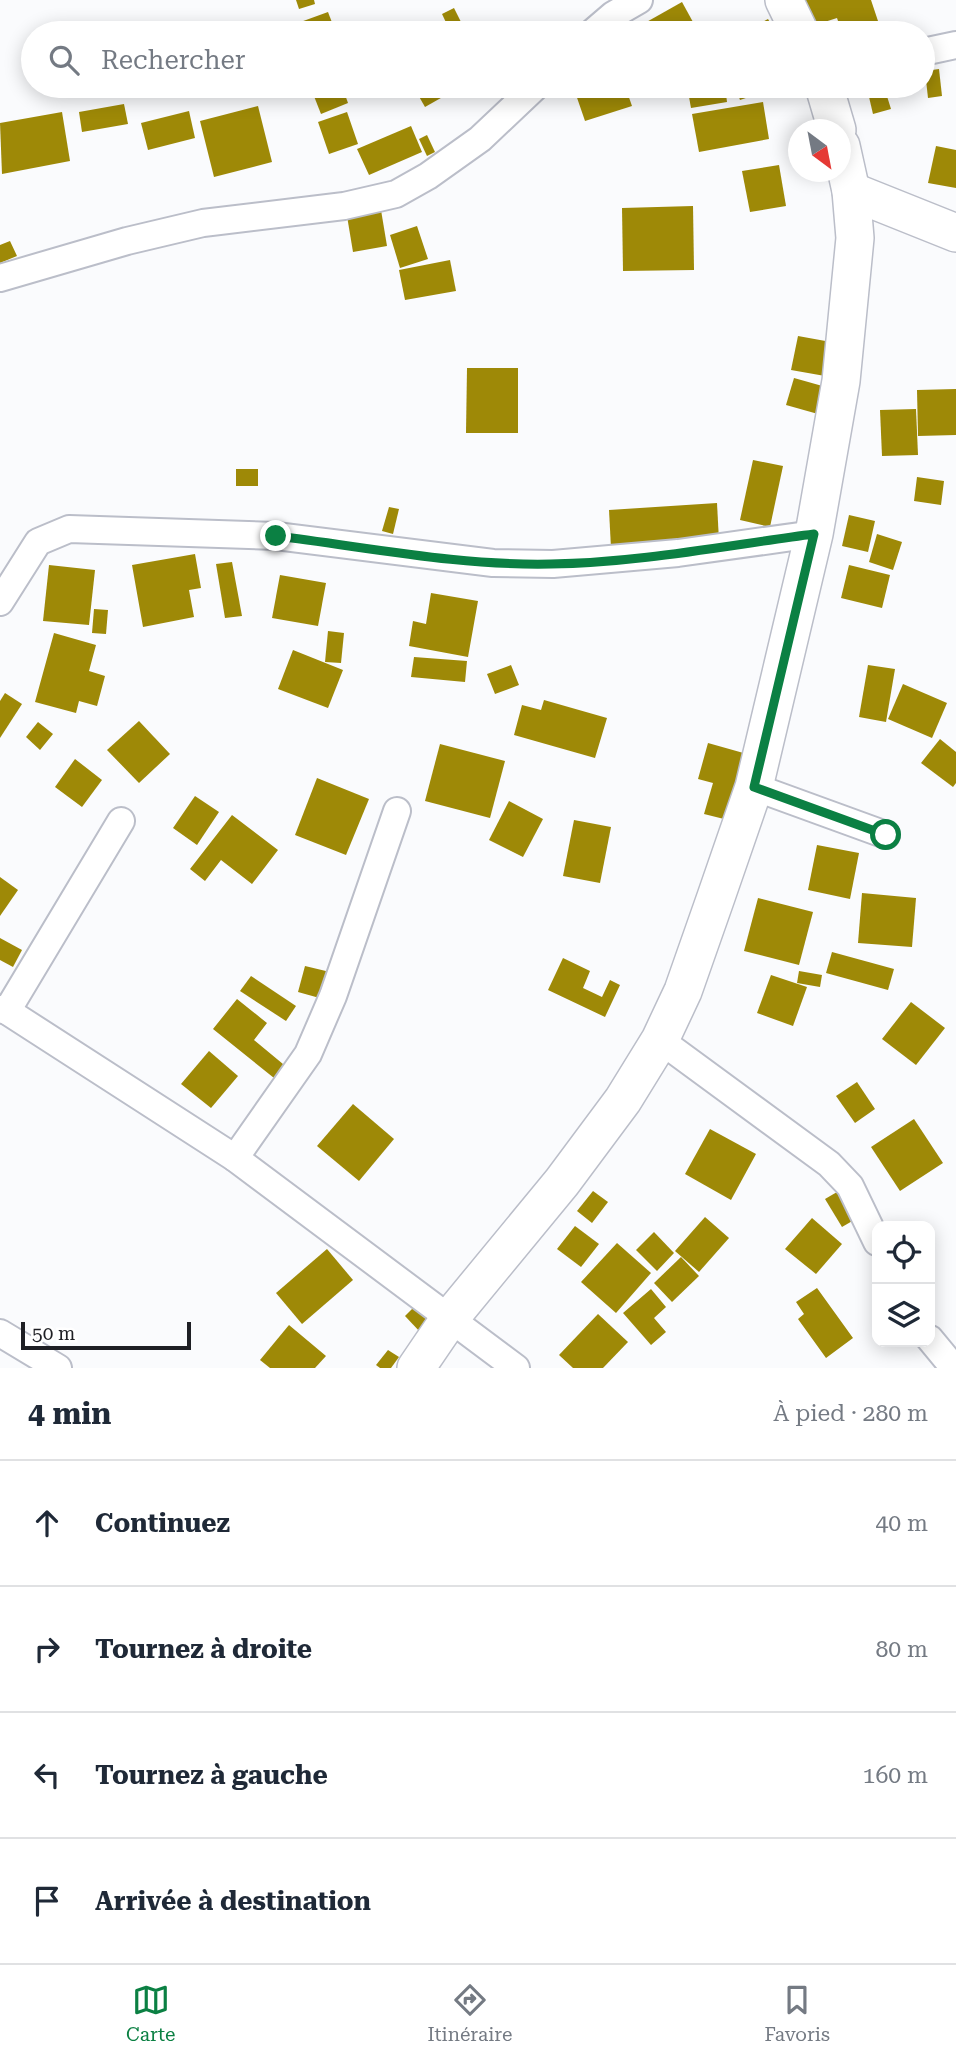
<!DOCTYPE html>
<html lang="fr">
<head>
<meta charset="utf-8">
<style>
  :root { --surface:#fff; --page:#f6f6f7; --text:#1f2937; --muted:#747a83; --line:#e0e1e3; --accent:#0b8043 }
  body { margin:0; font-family:"Roboto Serif",serif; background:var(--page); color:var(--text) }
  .controls { position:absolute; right:21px; bottom:21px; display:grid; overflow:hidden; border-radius:14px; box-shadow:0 4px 18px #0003 }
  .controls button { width:63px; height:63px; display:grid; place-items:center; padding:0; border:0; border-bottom:2px solid var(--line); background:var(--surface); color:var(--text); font:35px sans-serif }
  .compass { position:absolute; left:788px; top:119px; width:63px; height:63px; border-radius:50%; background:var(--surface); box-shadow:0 4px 18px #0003; rotate:148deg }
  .scale { position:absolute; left:21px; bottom:18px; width:170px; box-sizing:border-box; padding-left:7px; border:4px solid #1e1f24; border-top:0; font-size:19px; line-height:24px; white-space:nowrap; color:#1e1f24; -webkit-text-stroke:5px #fff; paint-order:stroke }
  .stop { position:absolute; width:21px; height:21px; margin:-16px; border:5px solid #0b8043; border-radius:50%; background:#fff }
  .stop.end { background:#0b8043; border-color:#fff; box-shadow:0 2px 7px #0008 }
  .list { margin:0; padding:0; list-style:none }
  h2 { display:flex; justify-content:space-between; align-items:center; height:91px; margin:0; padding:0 28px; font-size:30px }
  h2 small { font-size:23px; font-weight:400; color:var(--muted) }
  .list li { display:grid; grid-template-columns:46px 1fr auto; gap:21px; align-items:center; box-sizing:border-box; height:126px; padding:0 28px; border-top:2px solid var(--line) }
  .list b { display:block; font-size:26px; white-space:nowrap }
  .list em { font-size:23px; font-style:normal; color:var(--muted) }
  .icon { flex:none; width:38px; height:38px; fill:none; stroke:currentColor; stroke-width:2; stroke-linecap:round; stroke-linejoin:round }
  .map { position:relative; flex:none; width:956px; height:1368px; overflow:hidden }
  .search { position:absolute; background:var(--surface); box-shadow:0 4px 18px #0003; left:21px; right:21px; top:21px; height:77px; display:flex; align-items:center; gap:18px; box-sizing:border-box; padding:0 24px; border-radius:38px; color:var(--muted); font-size:26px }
  .sheet { height:595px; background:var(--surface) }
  nav { display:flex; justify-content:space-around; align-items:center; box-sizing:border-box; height:98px; border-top:2px solid var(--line); background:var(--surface); font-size:19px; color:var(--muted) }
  nav a { display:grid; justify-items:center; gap:4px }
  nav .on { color:var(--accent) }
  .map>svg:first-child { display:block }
  .building { fill:#9e8907 }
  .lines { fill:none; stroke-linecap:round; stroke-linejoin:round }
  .street-casing { stroke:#bbbec9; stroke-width:30 }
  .secondary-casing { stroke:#bbbec9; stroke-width:40 }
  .street { stroke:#fff; stroke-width:26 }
  .secondary { stroke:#fff; stroke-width:37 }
  .route { stroke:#0b8043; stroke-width:9 }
</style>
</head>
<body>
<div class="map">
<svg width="956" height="1368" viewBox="0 0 956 1368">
  <rect width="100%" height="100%" fill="#fafbfd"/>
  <g class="building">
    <path d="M296,0h18l1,4 -16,5z"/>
    <path d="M804,0h67l11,33h-40l-5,-15 -25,8z"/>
    <path d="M682,2l17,31h-51l-5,-9z"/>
    <path d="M454,8l10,20 -13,5 -9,-19z"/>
    <path d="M328,12l8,21h-51l-1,-5z"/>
    <path d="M768,19l8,14h-33z"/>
    <path d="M939,69l3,27 -14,2 -3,-27z"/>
    <path d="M310,86h32l6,17 -27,11z"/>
    <path d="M413,86h49l-37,21z"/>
    <path d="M573,86h52l7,20 -47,15z"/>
    <path d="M687,86h38l2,16 -36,6z"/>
    <path d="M735,86h46l-41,14z"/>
    <path d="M886,93l5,16 -18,5 -4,-17z"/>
    <path d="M763,102l6,37 -70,13 -7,-38z"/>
    <path d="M124,104l4,20 -46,8 -3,-20z"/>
    <path d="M258,106l14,56 -58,15 -14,-56z"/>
    <path d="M189,111l6,27 -47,12 -7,-27z"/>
    <path d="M62,112l8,49 -68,13 -2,-51z"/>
    <path d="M347,112l11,32 -29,10 -11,-32z"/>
    <path d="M411,126l11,26 -53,23 -12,-26z"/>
    <path d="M427,135l8,17 -8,4 -8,-17z"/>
    <path d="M936,146l20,4v38l-28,-5z"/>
    <path d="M779,165l7,41 -36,6 -8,-41z"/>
    <path d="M693,206l1,64 -71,1 -1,-63z"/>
    <path d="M381,210l6,36 -34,6 -6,-36z"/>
    <path d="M417,226l11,33 -28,9 -10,-33z"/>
    <path d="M10,241l7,15 -17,7v-18z"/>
    <path d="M450,260l6,31 -51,9 -6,-30z"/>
    <path d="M798,336l33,6 -6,34 -34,-6z"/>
    <path d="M467,368h51v65h-52z"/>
    <path d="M794,378l32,9 -8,27 -32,-9z"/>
    <path d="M956,389v46l-38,1 -1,-46z"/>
    <path d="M916,409l2,46 -36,1 -2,-46z"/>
    <path d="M753,460l30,6 -13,61 -30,-7z"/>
    <rect x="236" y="469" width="22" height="17"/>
    <path d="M917,477l27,4 -3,24 -27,-4z"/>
    <path d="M717,503l2,38 -108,7 -2,-38z"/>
    <path d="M389,507l10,2 -6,25 -11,-3z"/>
    <path d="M849,515l26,6 -7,31 -26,-6z"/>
    <path d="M877,534l25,8 -9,28 -24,-8z"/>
    <path d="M195,554l6,34 -12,2 5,27 -51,10 -11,-62z"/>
    <path d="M232,562l10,54 -17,2 -9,-54z"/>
    <path d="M49,565l46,5 -6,55 -46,-4z"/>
    <path d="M849,565l41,10 -8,33 -41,-10z"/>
    <path d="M280,575l46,8 -8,43 -46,-8z"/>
    <path d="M431,593l47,8 -10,56 -59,-11 4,-25 13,3z"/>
    <path d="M94,609l14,1 -2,24 -14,-1z"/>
    <path d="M328,631l16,2 -3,30 -16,-1z"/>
    <path d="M54,633l42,12 -7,26 16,5 -8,30 -18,-5 -3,12 -41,-11z"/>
    <path d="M293,650l50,20 -15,38 -50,-19z"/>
    <path d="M414,657l53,4 -2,21 -54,-5z"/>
    <path d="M511,665l8,20 -24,9 -8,-20z"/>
    <path d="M868,665l27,4 -9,53 -27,-5z"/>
    <path d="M903,684l44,19 -15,35 -44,-19z"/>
    <path d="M5,693l17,11 -22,34v-37z"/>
    <path d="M544,700l63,18 -12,40 -81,-23 8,-30 19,5z"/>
    <path d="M139,721l31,33 -31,29 -32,-33z"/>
    <path d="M38,722l15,12 -13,16 -14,-13z"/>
    <path d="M940,739l16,13v31l-3,4 -32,-24z"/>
    <path d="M708,743l39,11 -19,66 -24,-6 9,-31 -15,-4z"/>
    <path d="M440,744l65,17 -15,57 -65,-17z"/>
    <path d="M75,759l27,21 -20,27 -27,-20z"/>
    <path d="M317,778l52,21 -23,56 -51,-20z"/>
    <path d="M195,796l24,16 -22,33 -24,-17z"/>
    <path d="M509,801l34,18 -20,38 -34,-17z"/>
    <path d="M232,815l46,35 -26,34 -31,-24 -16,21 -15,-12z"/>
    <path d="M574,820l37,7 -11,56 -37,-7z"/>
    <path d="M817,845l42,8 -9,46 -42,-9z"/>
    <path d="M0,877l18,13 -18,26z"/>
    <path d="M862,893l54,5 -4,49 -54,-4z"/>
    <path d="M758,898l55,14 -14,53 -55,-14z"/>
    <path d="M0,938l22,12 -9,17 -13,-7z"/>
    <path d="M832,952l62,17 -6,21 -62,-17z"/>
    <path d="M563,958l27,13 -7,17 19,9 8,-17 10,5 -15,32 -57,-27z"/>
    <path d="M305,966l25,6 -7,27 -25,-7z"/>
    <path d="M799,971l23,4 -2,12 -23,-4z"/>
    <path d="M771,975l36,12 -14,39 -36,-13z"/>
    <path d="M251,976l45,30 -10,15 -46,-30z"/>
    <path d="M237,999l30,24 -13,17 35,29 -10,13 -66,-53z"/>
    <path d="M911,1002l34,26 -29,37 -34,-26z"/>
    <path d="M209,1051l29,25 -27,32 -30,-24z"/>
    <path d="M857,1082l18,27 -20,14 -19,-27z"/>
    <path d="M353,1104l41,35 -35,42 -42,-35z"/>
    <path d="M914,1119l29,44 -43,28 -29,-44z"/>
    <path d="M710,1129l46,25 -25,46 -46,-26z"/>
    <path d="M593,1191l15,11 -16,21 -15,-12z"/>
    <path d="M837,1192l17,28 -12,7 -17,-28z"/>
    <path d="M705,1217l24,21 -30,34 -24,-21z"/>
    <path d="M812,1218l30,26 -26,30 -31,-25z"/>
    <path d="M575,1226l24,18 -18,23 -24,-18z"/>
    <path d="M654,1232l20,21 -17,18 -21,-21z"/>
    <path d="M617,1243l34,30 -35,40 -35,-31z"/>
    <path d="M327,1249l26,31 -51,44 -26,-31z"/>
    <path d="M681,1257l18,19 -27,26 -18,-19z"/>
    <path d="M817,1288l36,50 -27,20 -28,-39 6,-5 -8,-12z"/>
    <path d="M651,1289l15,18 -12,11 12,14 -15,13 -28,-32z"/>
    <path d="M421,1300l17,16 -17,17 -16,-17z"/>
    <path d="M598,1314l30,28 -25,26h-30l-14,-13z"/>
    <path d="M289,1325l37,31 -11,12h-45l-10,-8z"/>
    <path d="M388,1350l11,7 -8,11h-11l-4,-3z"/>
  </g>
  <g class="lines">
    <g class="street-casing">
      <g id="street">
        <path d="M592,33l21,-18 26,-15"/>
        <path d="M923,52l33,-7"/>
        <path d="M0,278l127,-37 76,-18 141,-17 52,-12 32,-18 52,-37 56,-53"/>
        <path d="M0,602l38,-60 31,-13 207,7 217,27 60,1 125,-11 136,-19"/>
        <path d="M754,787l132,48"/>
        <path d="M0,1009l7,2 228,147 281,210"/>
        <path d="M7,1011l114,-190"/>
        <path d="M660,1040l169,124 21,22 27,56"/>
        <path d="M235,1158l73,-104 25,-58 64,-185"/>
        <path d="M0,1333l58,35"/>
        <path d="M930,1339l24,29"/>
      </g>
    </g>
    <g class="secondary-casing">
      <g id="secondary">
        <path d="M784,0l16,33"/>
        <path d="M824,86l13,44"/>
        <path d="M851,191l105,42"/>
        <path d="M416,1368l34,-50 112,-136 61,-82 37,-60 23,-49 33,-94 38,-110 60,-253 27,-153 14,-143 -4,-47 -10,-45"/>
      </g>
    </g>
    <use href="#street" class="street"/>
    <use href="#secondary" class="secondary"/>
  </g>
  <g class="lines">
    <path class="route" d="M276,536c91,11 183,30 275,28 86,-1 178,-19 263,-30l-60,253 132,48"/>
  </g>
</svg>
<div class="controls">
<button><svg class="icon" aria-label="locate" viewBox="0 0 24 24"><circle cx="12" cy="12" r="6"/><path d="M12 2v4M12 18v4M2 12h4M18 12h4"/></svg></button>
<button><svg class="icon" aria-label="layers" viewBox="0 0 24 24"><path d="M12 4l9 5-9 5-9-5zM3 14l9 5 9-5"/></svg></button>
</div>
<svg class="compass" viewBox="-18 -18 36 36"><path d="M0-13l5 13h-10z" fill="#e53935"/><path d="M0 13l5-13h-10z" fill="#747a83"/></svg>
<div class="scale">50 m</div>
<div class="stop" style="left:886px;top:835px"></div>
<div class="stop end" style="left:276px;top:536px"></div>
<div class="search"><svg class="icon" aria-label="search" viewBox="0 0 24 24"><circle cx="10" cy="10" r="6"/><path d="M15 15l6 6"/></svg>Rechercher</div>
</div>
<section class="sheet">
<h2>4 min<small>À pied · 280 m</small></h2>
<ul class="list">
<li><svg class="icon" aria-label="ahead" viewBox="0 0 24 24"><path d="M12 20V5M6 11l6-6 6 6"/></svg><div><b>Continuez</b></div><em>40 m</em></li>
<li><svg class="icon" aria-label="right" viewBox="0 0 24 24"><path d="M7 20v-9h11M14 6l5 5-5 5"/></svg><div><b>Tournez à droite</b></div><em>80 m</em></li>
<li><svg class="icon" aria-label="left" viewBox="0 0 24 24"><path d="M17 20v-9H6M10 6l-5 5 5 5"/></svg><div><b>Tournez à gauche</b></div><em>160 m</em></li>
<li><svg class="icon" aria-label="arrive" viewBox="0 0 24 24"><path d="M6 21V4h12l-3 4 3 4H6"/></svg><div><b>Arrivée à destination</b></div></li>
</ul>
</section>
<nav>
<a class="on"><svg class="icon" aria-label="map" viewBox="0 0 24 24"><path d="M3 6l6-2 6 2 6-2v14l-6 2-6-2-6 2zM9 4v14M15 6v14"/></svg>Carte</a>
<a><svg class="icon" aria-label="directions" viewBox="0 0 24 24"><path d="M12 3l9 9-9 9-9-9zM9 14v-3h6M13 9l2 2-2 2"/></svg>Itinéraire</a>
<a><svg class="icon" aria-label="saved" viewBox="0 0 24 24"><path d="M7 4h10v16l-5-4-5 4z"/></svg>Favoris</a>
</nav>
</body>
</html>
